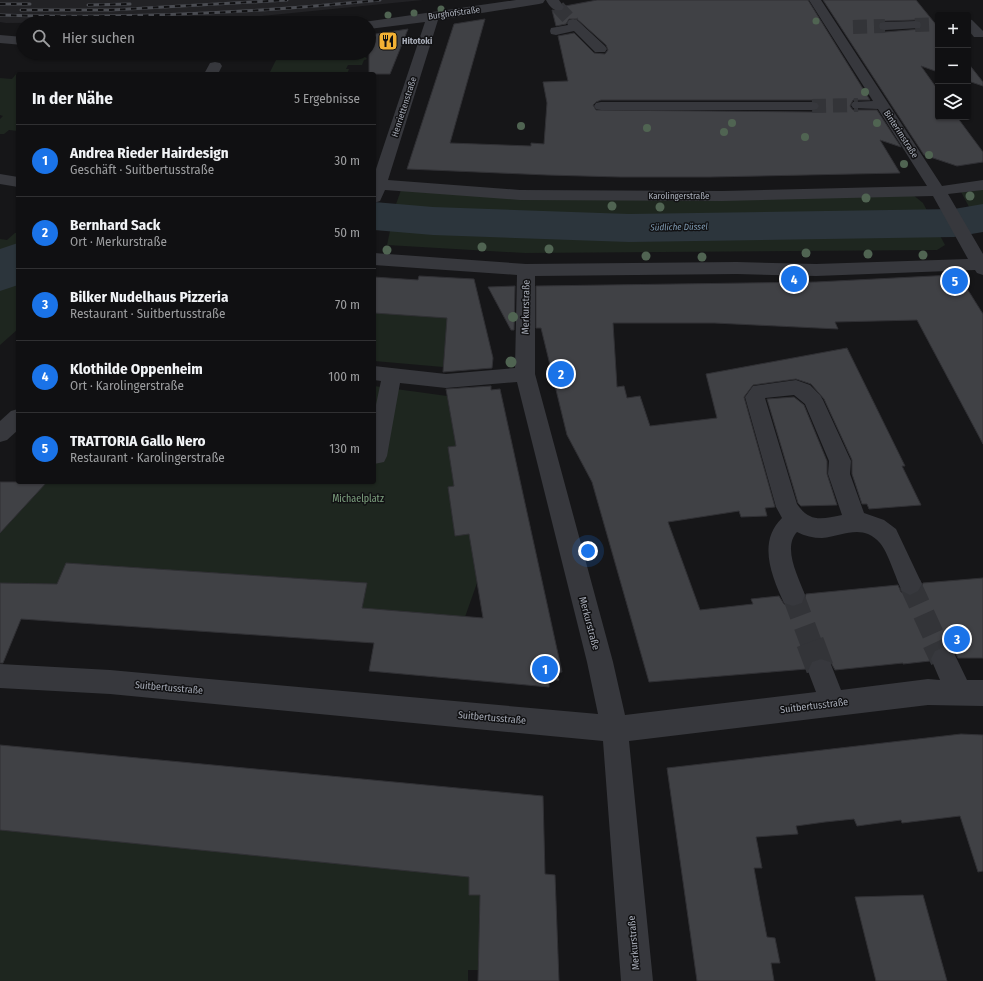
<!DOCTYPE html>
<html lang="de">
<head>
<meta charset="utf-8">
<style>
  :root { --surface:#101012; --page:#1e1e20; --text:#f1f3f6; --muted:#9c9d9f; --line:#303032; --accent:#1a73e8 }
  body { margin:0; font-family:"Fira Sans Condensed",sans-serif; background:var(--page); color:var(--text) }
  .controls { position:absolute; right:12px; top:12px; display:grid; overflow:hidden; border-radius:4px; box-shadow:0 1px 3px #0004 }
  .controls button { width:36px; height:36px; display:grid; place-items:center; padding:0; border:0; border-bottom:1px solid var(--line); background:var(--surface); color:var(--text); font:20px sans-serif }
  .you { position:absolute; left:588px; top:551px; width:14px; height:14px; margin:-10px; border:3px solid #fff; border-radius:50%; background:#1a73e8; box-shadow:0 0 0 6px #1a73e833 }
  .badge { display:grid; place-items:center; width:26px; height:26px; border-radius:50%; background:var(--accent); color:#fff; font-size:13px; font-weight:700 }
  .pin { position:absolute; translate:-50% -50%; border:2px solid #fff; box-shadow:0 1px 4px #0006 }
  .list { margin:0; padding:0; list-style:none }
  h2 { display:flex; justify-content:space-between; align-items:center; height:52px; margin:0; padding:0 16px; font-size:17px }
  h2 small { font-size:13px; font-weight:400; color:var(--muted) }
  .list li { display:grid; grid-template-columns:26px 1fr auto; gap:12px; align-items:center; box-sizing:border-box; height:72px; padding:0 16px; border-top:1px solid var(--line) }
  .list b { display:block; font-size:15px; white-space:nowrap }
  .list p { margin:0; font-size:13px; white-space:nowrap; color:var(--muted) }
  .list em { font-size:13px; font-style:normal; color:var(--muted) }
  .icon { flex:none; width:22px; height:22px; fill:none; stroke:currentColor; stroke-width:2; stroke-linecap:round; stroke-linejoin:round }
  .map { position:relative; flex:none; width:983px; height:981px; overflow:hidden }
  .search { position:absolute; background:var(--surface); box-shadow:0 1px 3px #0004; left:16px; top:16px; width:360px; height:44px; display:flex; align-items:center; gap:10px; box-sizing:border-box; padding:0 14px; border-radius:22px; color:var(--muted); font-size:15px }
  .panel { position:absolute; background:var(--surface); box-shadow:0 1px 3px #0004; left:16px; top:72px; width:360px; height:412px; border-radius:4px }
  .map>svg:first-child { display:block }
  .built { fill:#222225 }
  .green { fill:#1e261f }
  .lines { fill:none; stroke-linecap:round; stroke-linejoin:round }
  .river { fill:#2c353c; fill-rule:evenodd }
  .building { fill:#404145; stroke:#303034; fill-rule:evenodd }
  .minor-tunnel-far2 { stroke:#333438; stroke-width:14; stroke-dasharray:14 7; stroke-linecap:butt }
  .minor-tunnel-far1 { stroke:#333438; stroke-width:22; stroke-dasharray:22 11; stroke-linecap:butt }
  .minor-tunnel { stroke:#333438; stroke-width:28; stroke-dasharray:28 14; stroke-linecap:butt }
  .minor { fill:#37383d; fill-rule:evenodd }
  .rail-casing { stroke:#4a4c52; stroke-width:3 }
  .rail { stroke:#111113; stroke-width:2; stroke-dasharray:5.5; stroke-linecap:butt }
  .tree { fill:#506452 }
  .labels { text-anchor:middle; stroke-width:3; stroke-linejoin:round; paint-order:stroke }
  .far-street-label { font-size:9px; fill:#a8adb8; stroke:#111113 }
  .far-poi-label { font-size:9px; font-weight:bold; fill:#a8adb8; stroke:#111113; text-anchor:start }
  .far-water-label { font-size:9px; font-style:italic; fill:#7f9bb3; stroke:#111113 }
  .street-label { font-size:10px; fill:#a8adb8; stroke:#111113 }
  .park-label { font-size:10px; fill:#7fa381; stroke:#111113 }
</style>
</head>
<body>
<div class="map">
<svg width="983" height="981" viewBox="0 0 983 981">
  <rect width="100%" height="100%" fill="#161618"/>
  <path class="built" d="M0,0h423l-161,16 -121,6 -135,1 -6,-1z"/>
  <g class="green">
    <path d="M343,53h23l-1,4 2,2 -3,1 -2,5h-14l-2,4h3l-2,5h-78l8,-16 35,-2v2l11,-1v2l12,-1v-2l8,-1z"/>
    <path d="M17,73h9l-8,1v57l-9,-1 -5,4h-4v-15l3,-3 -3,-1v-37l12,1z"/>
    <path d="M983,186v42l-6,-6 -17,-32z"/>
    <path d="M401,190l511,4 11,9 22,42 -8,5 -412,3 -138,-8 8,-38z"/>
    <path d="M15,233h3v96l-18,16v-106l7,1z"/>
    <path d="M452,307l-5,15 -4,45 -69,-6v-48z"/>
    <path d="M374,386l73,10 9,50 -8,1 6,39 -6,1 7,49 14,-2 8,49 -12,34 -103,-9 4,-25 -235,-15 -74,16 -57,-1v-50l47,-51h327z"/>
    <path d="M0,830l470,32 -1,32 11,1 -1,75h-11v11h-468z"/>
  </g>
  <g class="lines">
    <g class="river">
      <path d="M374,202l59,5 196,7 325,-5 29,-5v28l-29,5 -325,5 -196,-7 -59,-5z"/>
      <path d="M18,243v42l-18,6v-42z"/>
    </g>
  </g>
  <g class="building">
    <path d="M597,0h211l62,100h-17l-3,6 3,4h24l24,37 -21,-7 20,33 -189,4h-91l-73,-2 -140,-6 47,-145 31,-5 -35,124 81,3v-3l13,1 3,-41 -4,-21 25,-1 -10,-45 16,-3 20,20 11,1 3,-4 -2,-5 -29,-26h-8l-3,5 -10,2 -4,-16 10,1 3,-3v-2zM601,100h211l6,2 2,5 -3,3 -5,2 -216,-2 -3,-5 3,-3z"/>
    <path d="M823,0h93l22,27v45l-17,-6 17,24v27h19l26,35v10l-26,4 -33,-11zM915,20l6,2 1,3 -1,4 -36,3 -5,-2 -2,-4 2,-4 5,-1z"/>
    <path d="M408,29l-18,45h-21v-39z"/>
    <path d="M968,63l15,19v4l-15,-5z"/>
    <path d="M953,275l8,4 22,35v130l-66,-124 -82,2 3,7 -124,-6h-101l4,64 7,-1 3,12 13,-2 10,30 67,-8 -11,-44 141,-26 58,118h-3l19,39 -52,4 -2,-5h-5l-10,-30v-14l-28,-61 -13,-15 -15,-5 -43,6 -9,12 31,110 -10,1 2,8 -26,1 -2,-6 -71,11 32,88 53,-6 -2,-5 28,-3 5,8 9,3 10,-3 3,-10 92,-9 3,7 10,4 8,-4 4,-9 60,-5v80h-25l-4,-8 -11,-4 -9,4 -4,11 -27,3v-1l-68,7 -5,-9 -9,-3 -9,3 -5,8 -158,13 -57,-200 -25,-47 -26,-107h-5v-42l280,-4z"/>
    <path d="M419,276l55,3 19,79 -1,10 -49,4 4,-54 -73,-5v-36l44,3z"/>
    <path d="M515,286l-1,44h-3l-23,-43z"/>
    <path d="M491,386v4l9,-1 62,283 -6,1 3,7h-10v7l-180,-16 5,-28 -353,-24 -18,44h-3v-80l57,1 9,-21 301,20 -5,25 121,10 -14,-84 -14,2 -7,-49 6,-1 -6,-39 8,-1 -10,-57z"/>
    <path d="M794,397l10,8 23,56v13l10,31 -36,1 -3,-3 -31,-104z"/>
    <path d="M0,482h47l-47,51z"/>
    <path d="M961,734l22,1v136l-5,1 -18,-56 -58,7 -1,-3 -44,6 -3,-7 -29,3 -29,4 2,8 -42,3 6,31h-8l6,33 7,36 8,1 5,25h-9l3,18h-77l-30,-213z"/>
    <path d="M0,745l543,51 2,78 10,1 4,106h-81l2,-86h-11v-18l-469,-47z"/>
    <path d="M923,895l24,86h-71l-21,-84z"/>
  </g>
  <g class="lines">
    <g class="minor-tunnel-far2">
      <path d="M558,7l15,16"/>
      <path d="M915,25l23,-1"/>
      <path d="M853,27l32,-1"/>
      <path d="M812,106l46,-1"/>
    </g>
    <g class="minor-tunnel-far1">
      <path d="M910,584l27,59"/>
      <path d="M793,595l18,48"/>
    </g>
    <g class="minor-tunnel">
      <path d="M810,642l11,29"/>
      <path d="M936,642l8,17"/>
    </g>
    <g class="minor">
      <path d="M516,0h29l-2,3 -4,1 -101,16 -50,160 132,10 202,1 205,-5 -49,-77 -25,-1 -2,-3 2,-3 20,-1 -64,-101h12l121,186 41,-6v10l-35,4 35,60v21l-6,-2 -2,-3 -159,6 -79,-2 -202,2v98l78,288 12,53 191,-23 -8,-21 4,-9 9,-3 9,3 11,28 87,-11 12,1 -9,-21 4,-8 9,-4 9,4 14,29h16v26l-55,-1 -299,36 24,240h-32l-18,-240 -493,-47 -110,-6v-24l110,6 488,44 -11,-52 -70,-280 -71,6 -46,-5 -13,73 -3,6 -10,2v-50l7,-33 -7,-1v-14l72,8 69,-6 2,-93 -143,-10v-12l152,11 211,-2 79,2 152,-5 -35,-63 -211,5 -202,-1 -135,-10 -5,11 -6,2v-28l51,-153 -56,7v-6l-5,-1z"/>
      <path d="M546,0h13l5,7 -2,3c-8,2 -12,-3 -16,-10z"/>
      <path d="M573,19l4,1 28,26 2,3 -2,3h-10l-21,-21 -18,4 -5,-1 -1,-3 1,-3 17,-3 -1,-2 2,-3z"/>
      <path d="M968,19l4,1 11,11v6h-9l-6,-7z"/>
      <path d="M915,21l5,1 1,3 -1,3 -35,2 -5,-1 -1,-3 1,-3 5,-1z"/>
      <path d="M0,35l23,2v8l-23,-2z"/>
      <path d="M215,62l5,1 2,3 -4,8h-14l6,-11z"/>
      <path d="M601,102h211l5,1 2,3 -2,3 -5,1h-211l-5,-1 -2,-3 2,-3z"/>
      <path d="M0,174l18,3v10l-18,-3z"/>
      <path d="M796,380l14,5 10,10 3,5 28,61 -1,13 14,39 20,7 12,9 26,55 -4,7 -8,4 -8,-4c-6,-12 -14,-39 -22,-48 -18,-20 -36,-7 -58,-5 -9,0 -17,-2 -25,-6 -15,16 2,46 8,63l-3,8 -9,3 -9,-3c-12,-26 -27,-61 -2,-85l-6,-11 -31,-110 8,-11zM794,395l11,9 24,57 -1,13 14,41c-20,4 -32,8 -45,-11l-32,-106z"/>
      <path d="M18,409v21l-11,10 -7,2v-21l11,-10z"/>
    </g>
    <g class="rail-casing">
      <g id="rail">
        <path d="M0,4h30"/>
        <path d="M88,5l42,-1"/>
        <path d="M21,10h90l176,-10"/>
        <path d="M0,15c127,4 253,-2 380,-15"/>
      </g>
    </g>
    <use href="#rail" class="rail"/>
  </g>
  <g class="tree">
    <circle cx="441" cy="9" r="3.5"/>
    <circle cx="414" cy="13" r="3.5"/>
    <circle cx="388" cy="15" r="3.5"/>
    <circle cx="816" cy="21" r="3.5"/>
    <circle cx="865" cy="92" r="4"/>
    <circle cx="732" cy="123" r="4"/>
    <circle cx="877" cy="123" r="4"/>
    <circle cx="521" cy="126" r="4"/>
    <circle cx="647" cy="128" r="4"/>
    <circle cx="724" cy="132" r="4"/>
    <circle cx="805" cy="137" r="4"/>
    <circle cx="929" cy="155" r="4"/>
    <circle cx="904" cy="164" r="4"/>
    <circle cx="970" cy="196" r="4.5"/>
    <circle cx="866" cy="198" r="4.5"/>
    <circle cx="612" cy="206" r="4.5"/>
    <circle cx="660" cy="207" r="4.5"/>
    <circle cx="482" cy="247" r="4.5"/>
    <circle cx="549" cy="249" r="4.5"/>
    <circle cx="387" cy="250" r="4.5"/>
    <circle cx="806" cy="253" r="4.5"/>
    <circle cx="868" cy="254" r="4.5"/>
    <circle cx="923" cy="255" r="4.5"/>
    <circle cx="646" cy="256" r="4.5"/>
    <circle cx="702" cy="257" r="4.5"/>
    <circle cx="513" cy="317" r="5"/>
    <circle cx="511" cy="362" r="5.5"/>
  </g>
  <defs>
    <g id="restaurant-square" transform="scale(1)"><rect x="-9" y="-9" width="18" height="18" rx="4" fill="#f2b134" stroke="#111113"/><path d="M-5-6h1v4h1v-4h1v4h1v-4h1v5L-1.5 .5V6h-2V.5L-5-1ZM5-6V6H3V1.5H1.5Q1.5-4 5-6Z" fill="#111"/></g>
  </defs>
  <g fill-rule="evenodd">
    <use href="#restaurant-square" x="388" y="41"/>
  </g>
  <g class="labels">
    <g class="far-street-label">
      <text transform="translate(454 13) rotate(-8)" y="3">Burghofstraße</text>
      <text transform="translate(404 107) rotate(-72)" y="3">Henriettenstraße</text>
      <text transform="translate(901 134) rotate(57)" y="3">Binterimstraße</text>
      <text x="679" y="199">Karolingerstraße</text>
    </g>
    <g class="far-poi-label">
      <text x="402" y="44">Hitotoki</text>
    </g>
    <g class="far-water-label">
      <text transform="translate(679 227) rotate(-1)" y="3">Südliche Düssel</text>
    </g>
    <g class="street-label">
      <text transform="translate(525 307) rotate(-89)" y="4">Merkurstraße</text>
      <text transform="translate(590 623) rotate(75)" y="4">Merkurstraße</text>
      <text transform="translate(169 687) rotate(5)" y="4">Suitbertusstraße</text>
      <text transform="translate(814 705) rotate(-7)" y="4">Suitbertusstraße</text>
      <text transform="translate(492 717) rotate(5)" y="4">Suitbertusstraße</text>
      <text transform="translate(633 943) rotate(-95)" y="4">Merkurstraße</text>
    </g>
    <g class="park-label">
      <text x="358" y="502">Michaelplatz</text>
    </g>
  </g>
</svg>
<div class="controls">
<button>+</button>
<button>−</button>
<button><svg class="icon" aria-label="layers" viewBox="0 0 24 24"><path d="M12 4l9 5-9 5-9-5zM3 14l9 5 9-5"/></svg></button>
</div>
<div class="you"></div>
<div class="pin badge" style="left:545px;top:669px">1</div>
<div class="pin badge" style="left:561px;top:374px">2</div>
<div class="pin badge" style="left:957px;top:639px">3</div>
<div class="pin badge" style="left:794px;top:279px">4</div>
<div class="pin badge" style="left:955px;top:281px">5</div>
<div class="search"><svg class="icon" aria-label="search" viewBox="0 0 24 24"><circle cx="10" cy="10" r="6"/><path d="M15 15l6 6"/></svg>Hier suchen</div>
<section class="panel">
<h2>In der Nähe<small>5 Ergebnisse</small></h2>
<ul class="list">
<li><span class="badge">1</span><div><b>Andrea Rieder Hairdesign</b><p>Geschäft · Suitbertusstraße</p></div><em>30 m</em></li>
<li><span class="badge">2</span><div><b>Bernhard Sack</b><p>Ort · Merkurstraße</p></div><em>50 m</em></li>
<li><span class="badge">3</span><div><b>Bilker Nudelhaus Pizzeria</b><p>Restaurant · Suitbertusstraße</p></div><em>70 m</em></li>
<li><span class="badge">4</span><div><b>Klothilde Oppenheim</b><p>Ort · Karolingerstraße</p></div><em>100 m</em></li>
<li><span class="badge">5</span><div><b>TRATTORIA Gallo Nero</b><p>Restaurant · Karolingerstraße</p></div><em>130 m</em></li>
</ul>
</section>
</div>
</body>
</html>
